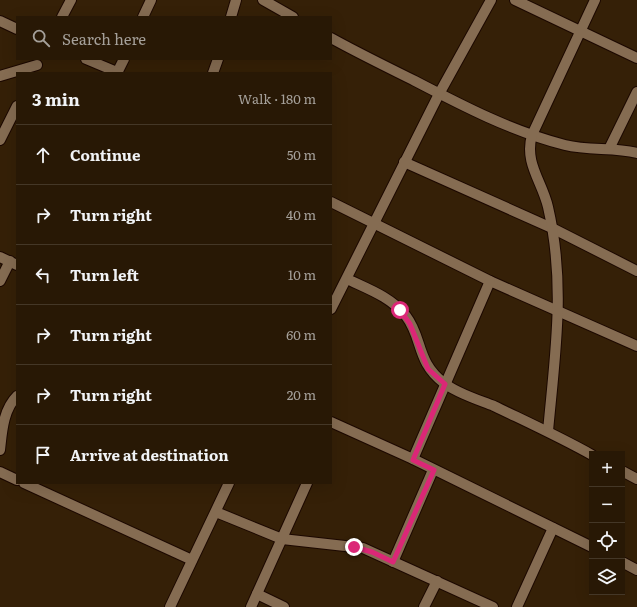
<!DOCTYPE html>
<html lang="en">
<head>
<meta charset="utf-8">
<style>
  :root { --surface:#281805; --page:#342513; --text:#f1f3f6; --muted:#a5a09a; --line:#443727 }
  body { margin:0; font-family:Literata,serif; background:var(--page); color:var(--text) }
  .controls { position:absolute; right:12px; bottom:12px; display:grid; overflow:hidden; border-radius:0px; box-shadow:0 4px 16px #0002 }
  .controls button { width:36px; height:36px; display:grid; place-items:center; padding:0; border:0; border-bottom:1px solid var(--line); background:var(--surface); color:var(--text); font:20px sans-serif }
  .stop { position:absolute; width:12px; height:12px; margin:-9px; border:3px solid #db2777; border-radius:50%; background:#fff }
  .stop.end { background:#db2777; border-color:#fff; box-shadow:0 1px 4px #0008 }
  .list { margin:0; padding:0; list-style:none }
  h2 { display:flex; justify-content:space-between; align-items:center; height:52px; margin:0; padding:0 16px; font-size:17px }
  h2 small { font-size:13px; font-weight:400; color:var(--muted) }
  .list li { display:grid; grid-template-columns:26px 1fr auto; gap:12px; align-items:center; box-sizing:border-box; height:60px; padding:0 16px; border-top:1px solid var(--line) }
  .list b { display:block; font-size:15px; white-space:nowrap }
  .list em { font-size:13px; font-style:normal; color:var(--muted) }
  .icon { flex:none; width:22px; height:22px; fill:none; stroke:currentColor; stroke-width:2; stroke-linecap:round; stroke-linejoin:round }
  .map { position:relative; flex:none; width:637px; height:607px; overflow:hidden }
  .search { position:absolute; background:var(--surface); box-shadow:0 4px 16px #0002; left:16px; top:16px; width:316px; height:44px; display:flex; align-items:center; gap:10px; box-sizing:border-box; padding:0 14px; border-radius:0px; color:var(--muted); font-size:15px }
  .panel { position:absolute; background:var(--surface); box-shadow:0 4px 16px #0002; left:16px; top:72px; width:316px; height:412px; border-radius:0px }
  .map>svg:first-child { display:block }
  .lines { fill:none; stroke-linecap:round; stroke-linejoin:round }
  .street-casing { stroke:#1c0800; stroke-width:12 }
  .street { stroke:#856c52; stroke-width:10 }
  .route { stroke:#db2777; stroke-width:5 }
</style>
</head>
<body>
<div class="map">
<svg width="637" height="607" viewBox="0 0 637 607">
  <rect width="100%" height="100%" fill="#352007"/>
  <g class="lines">
    <g class="street-casing">
      <g id="street">
        <path d="M263,0l30,17"/>
        <path d="M515,0l122,58"/>
        <path d="M62,17l9,-17"/>
        <path d="M143,17l8,-17"/>
        <path d="M231,17l5,-17"/>
        <path d="M0,21l17,8"/>
        <path d="M331,38c27,15 56,29 84,43 48,25 96,50 150,64 24,6 49,2 72,8"/>
        <path d="M86,59l31,13"/>
        <path d="M117,73l7,-14"/>
        <path d="M213,73l5,-14"/>
        <path d="M0,76l37,-11"/>
        <path d="M0,140l17,-34"/>
        <path d="M609,149l28,-57"/>
        <path d="M404,162l150,67 83,42"/>
        <path d="M331,202l159,79 147,65"/>
        <path d="M0,257l17,8"/>
        <path d="M347,279c21,10 44,18 59,37 17,22 10,46 38,67 12,10 35,17 50,23 33,16 66,31 98,49"/>
        <path d="M0,281l10,-20"/>
        <path d="M331,309l108,-215 52,-94"/>
        <path d="M331,422l82,37 179,88"/>
        <path d="M548,431c7,-77 18,-146 0,-224 -6,-26 -24,-44 -16,-72l63,-135"/>
        <path d="M0,450c2,-18 3,-40 17,-54"/>
        <path d="M413,459l77,-178"/>
        <path d="M622,471l15,8"/>
        <path d="M0,472l17,8"/>
        <path d="M24,483l168,77"/>
        <path d="M216,512l66,27 81,9 130,59"/>
        <path d="M393,562l40,-92"/>
        <path d="M622,562l15,8"/>
        <path d="M257,594l27,13"/>
        <path d="M170,607l59,-124"/>
        <path d="M251,607l56,-124"/>
        <path d="M424,607l13,-26"/>
        <path d="M517,607l36,-79"/>
      </g>
    </g>
    <use href="#street" class="street"/>
  </g>
  <g class="lines">
    <path class="route" d="M354,547l18,5 21,10 41,-92 -21,-10 32,-76 -17,-15 -18,-45 -10,-14"/>
  </g>
</svg>
<div class="controls">
<button>+</button>
<button>−</button>
<button><svg class="icon" aria-label="locate" viewBox="0 0 24 24"><circle cx="12" cy="12" r="6"/><path d="M12 2v4M12 18v4M2 12h4M18 12h4"/></svg></button>
<button><svg class="icon" aria-label="layers" viewBox="0 0 24 24"><path d="M12 4l9 5-9 5-9-5zM3 14l9 5 9-5"/></svg></button>
</div>
<div class="stop" style="left:400px;top:310px"></div>
<div class="stop end" style="left:354px;top:547px"></div>
<div class="search"><svg class="icon" aria-label="search" viewBox="0 0 24 24"><circle cx="10" cy="10" r="6"/><path d="M15 15l6 6"/></svg>Search here</div>
<section class="panel">
<h2>3 min<small>Walk · 180 m</small></h2>
<ul class="list">
<li><svg class="icon" aria-label="ahead" viewBox="0 0 24 24"><path d="M12 20V5M6 11l6-6 6 6"/></svg><div><b>Continue</b></div><em>50 m</em></li>
<li><svg class="icon" aria-label="right" viewBox="0 0 24 24"><path d="M7 20v-9h11M14 6l5 5-5 5"/></svg><div><b>Turn right</b></div><em>40 m</em></li>
<li><svg class="icon" aria-label="left" viewBox="0 0 24 24"><path d="M17 20v-9H6M10 6l-5 5 5 5"/></svg><div><b>Turn left</b></div><em>10 m</em></li>
<li><svg class="icon" aria-label="right" viewBox="0 0 24 24"><path d="M7 20v-9h11M14 6l5 5-5 5"/></svg><div><b>Turn right</b></div><em>60 m</em></li>
<li><svg class="icon" aria-label="right" viewBox="0 0 24 24"><path d="M7 20v-9h11M14 6l5 5-5 5"/></svg><div><b>Turn right</b></div><em>20 m</em></li>
<li><svg class="icon" aria-label="arrive" viewBox="0 0 24 24"><path d="M6 21V4h12l-3 4 3 4H6"/></svg><div><b>Arrive at destination</b></div></li>
</ul>
</section>
</div>
</body>
</html>
